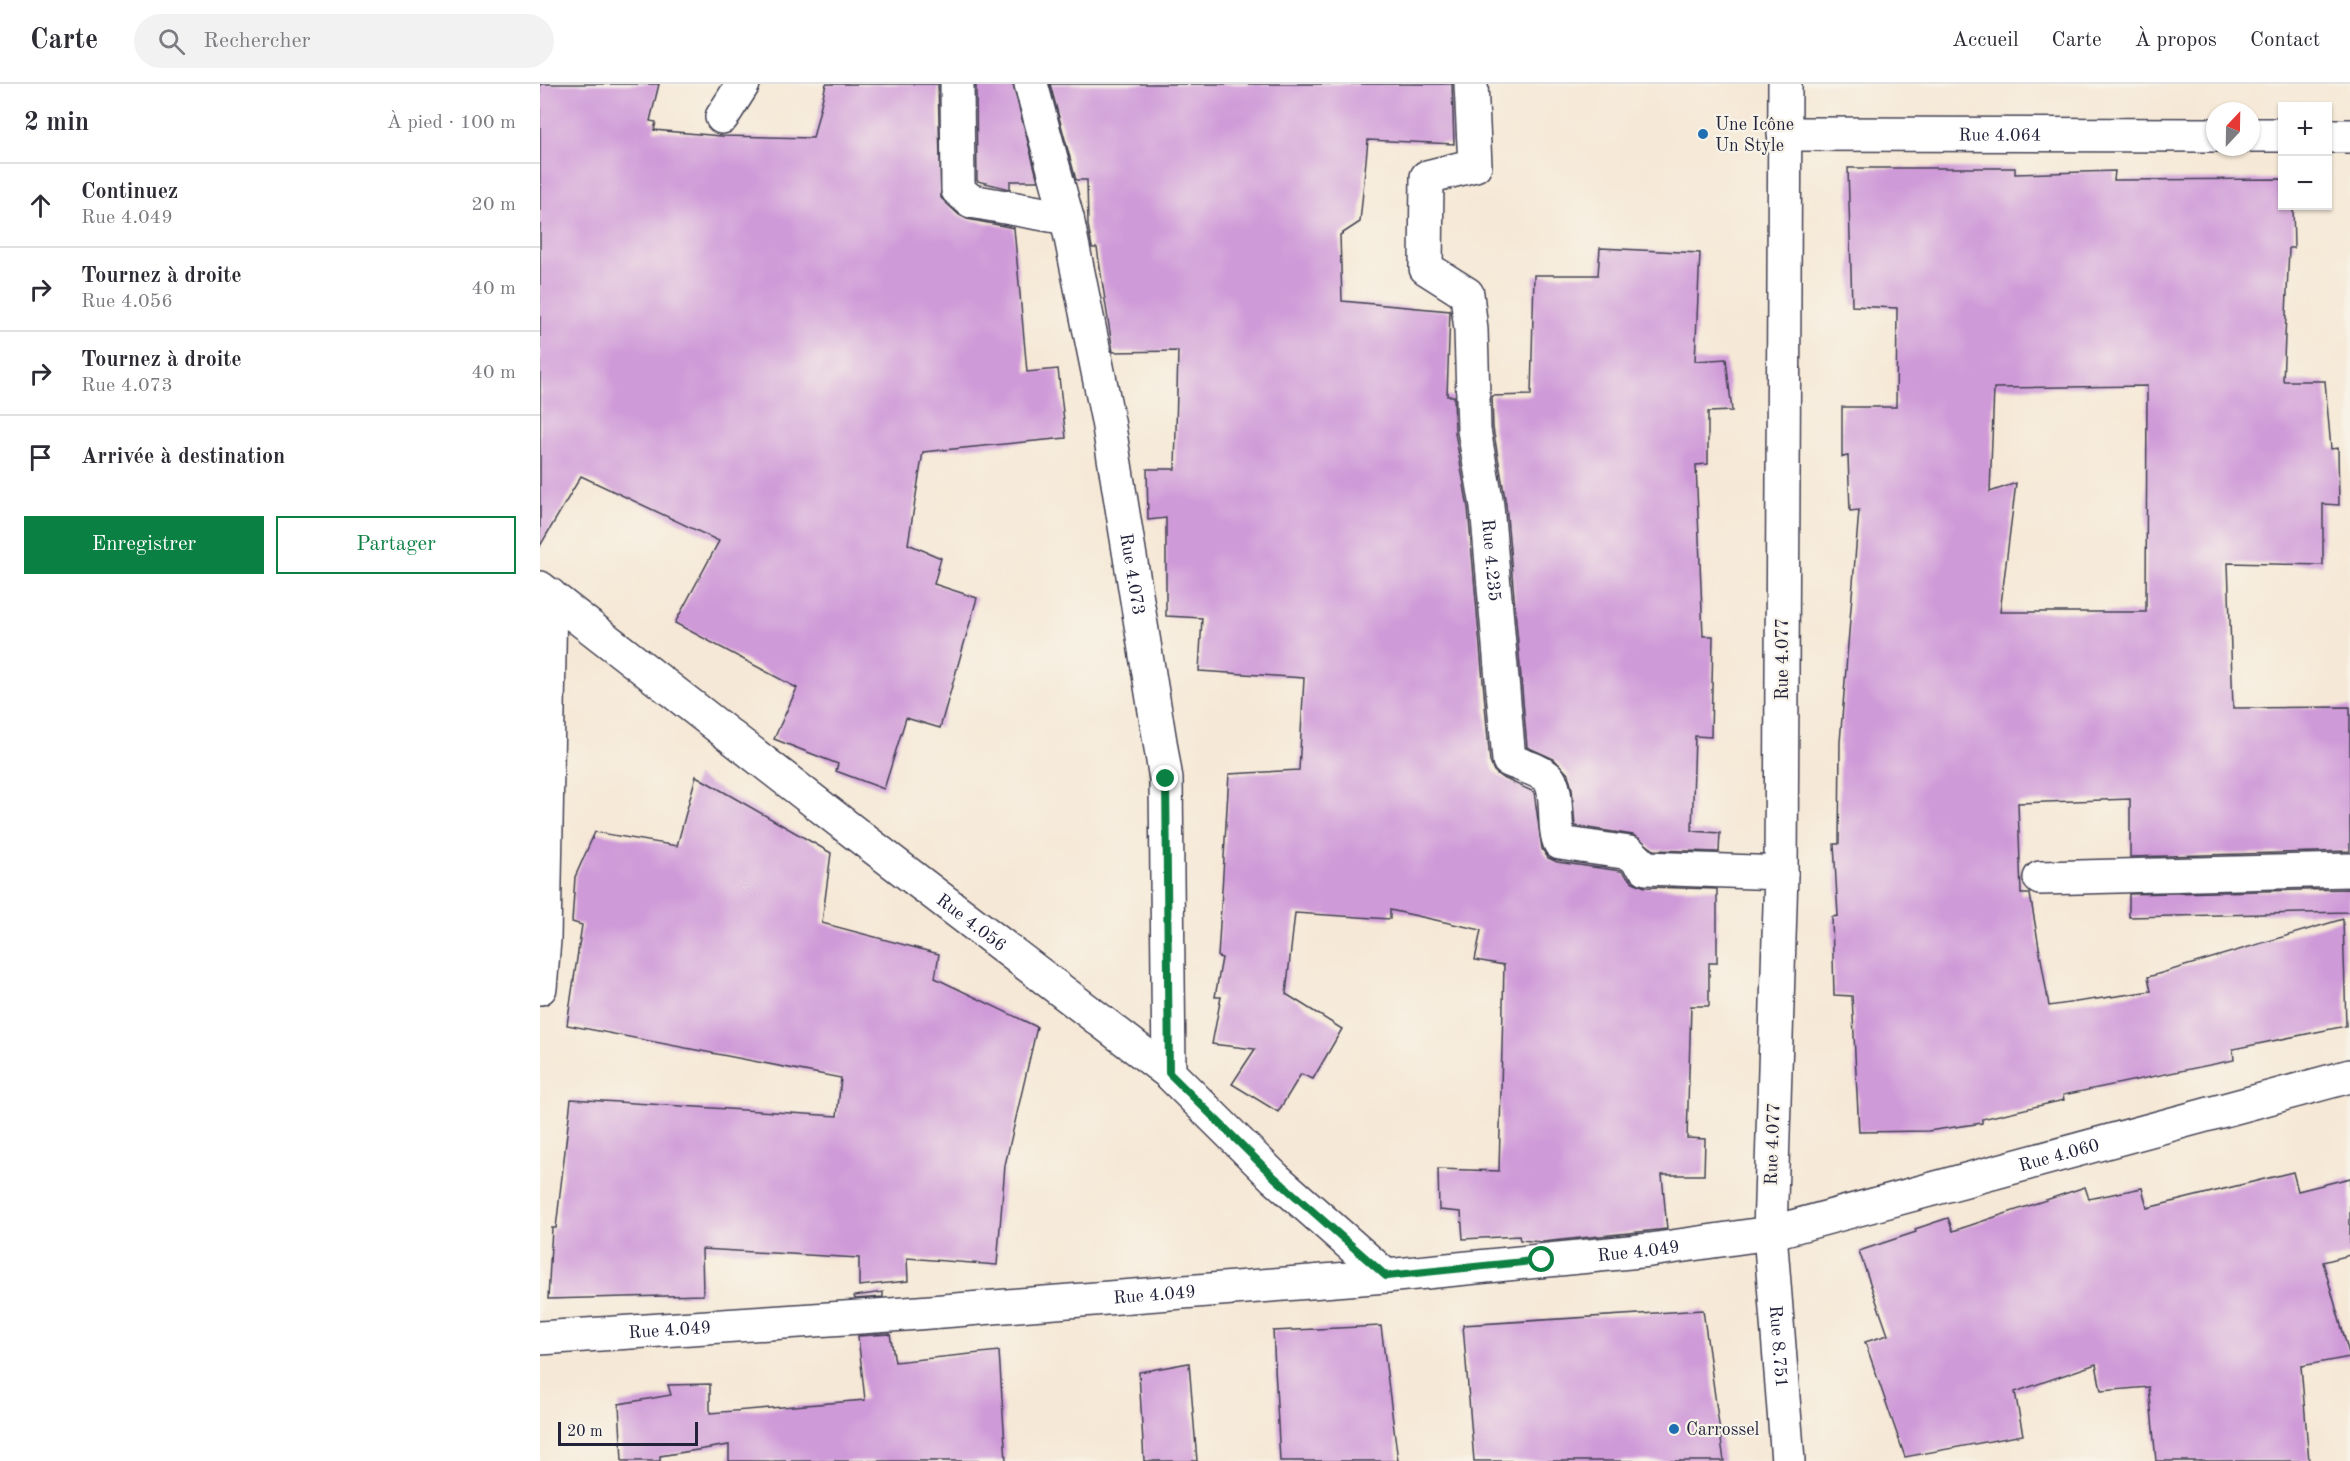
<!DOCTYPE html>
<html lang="fr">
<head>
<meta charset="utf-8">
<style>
  :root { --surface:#fff; --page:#f2f2f3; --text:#2b2b33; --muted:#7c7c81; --line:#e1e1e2; --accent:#0b8043 }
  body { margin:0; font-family:"Old Standard TT",serif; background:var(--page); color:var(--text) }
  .controls { position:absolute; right:18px; top:18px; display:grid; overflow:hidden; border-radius:0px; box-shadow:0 2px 4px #0004 }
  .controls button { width:54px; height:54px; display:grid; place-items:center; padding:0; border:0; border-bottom:2px solid var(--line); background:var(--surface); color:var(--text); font:30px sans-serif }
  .compass { position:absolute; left:1666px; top:18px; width:54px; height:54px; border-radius:50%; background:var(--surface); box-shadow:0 2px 4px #0004; rotate:22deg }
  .scale { position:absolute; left:18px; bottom:15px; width:140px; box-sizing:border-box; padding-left:6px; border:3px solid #22223b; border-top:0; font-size:16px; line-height:21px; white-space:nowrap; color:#22223b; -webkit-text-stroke:4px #f7f3e8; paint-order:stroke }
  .stop { position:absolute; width:18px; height:18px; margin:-14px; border:4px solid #0b8043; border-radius:50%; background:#fff }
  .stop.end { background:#0b8043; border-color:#fff; box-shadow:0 2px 6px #0008 }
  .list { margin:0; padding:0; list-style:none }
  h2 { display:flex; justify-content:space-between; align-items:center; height:78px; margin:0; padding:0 24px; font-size:26px }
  h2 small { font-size:20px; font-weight:400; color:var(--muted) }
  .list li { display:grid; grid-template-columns:39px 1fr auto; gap:18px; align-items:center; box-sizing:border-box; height:84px; padding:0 24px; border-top:2px solid var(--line) }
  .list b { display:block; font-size:22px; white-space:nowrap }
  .list p { margin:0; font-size:20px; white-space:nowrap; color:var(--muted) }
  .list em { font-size:20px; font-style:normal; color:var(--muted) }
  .actions { display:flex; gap:12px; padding:18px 24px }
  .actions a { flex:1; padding:14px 0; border:2px solid var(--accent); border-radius:0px; text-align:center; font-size:21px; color:var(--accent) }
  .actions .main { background:var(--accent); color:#fff }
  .icon { flex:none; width:33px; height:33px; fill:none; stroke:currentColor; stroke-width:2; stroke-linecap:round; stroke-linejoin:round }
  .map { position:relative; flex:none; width:1810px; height:1377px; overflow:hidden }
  header { display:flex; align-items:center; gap:36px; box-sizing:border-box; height:84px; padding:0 30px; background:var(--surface); border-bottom:2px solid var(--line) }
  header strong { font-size:28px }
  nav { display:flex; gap:33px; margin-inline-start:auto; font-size:21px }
  .search { width:420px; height:54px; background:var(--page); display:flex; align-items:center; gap:15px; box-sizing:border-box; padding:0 21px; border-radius:33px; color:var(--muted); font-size:22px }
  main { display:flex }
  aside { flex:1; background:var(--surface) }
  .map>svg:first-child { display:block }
  .building { fill:#cf9ad8; fill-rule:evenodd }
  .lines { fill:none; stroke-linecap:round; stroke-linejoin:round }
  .minor-casing { stroke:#424052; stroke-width:36 }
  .major-casing { stroke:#424052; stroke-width:36 }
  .minor { stroke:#fff; stroke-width:33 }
  .major { stroke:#fff; stroke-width:33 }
  .route { stroke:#0b8043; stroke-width:8 }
  .poi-dot { fill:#1f6fb2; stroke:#f7f3e8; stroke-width:2 }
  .labels { text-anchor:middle; stroke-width:4.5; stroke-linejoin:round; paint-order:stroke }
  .poi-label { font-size:18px; fill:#22223b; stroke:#f7f3e8; text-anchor:start }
  .street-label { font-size:18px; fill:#22223b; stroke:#f7f3e8 }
</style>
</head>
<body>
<header>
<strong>Carte</strong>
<div class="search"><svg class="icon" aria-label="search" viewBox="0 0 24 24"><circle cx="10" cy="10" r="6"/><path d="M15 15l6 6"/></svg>Rechercher</div>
<nav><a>Accueil</a><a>Carte</a><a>À propos</a><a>Contact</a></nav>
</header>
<main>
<aside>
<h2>2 min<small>À pied · 100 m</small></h2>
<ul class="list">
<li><svg class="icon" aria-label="ahead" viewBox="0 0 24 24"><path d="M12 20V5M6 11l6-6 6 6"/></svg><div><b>Continuez</b><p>Rue 4.049</p></div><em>20 m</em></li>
<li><svg class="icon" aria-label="right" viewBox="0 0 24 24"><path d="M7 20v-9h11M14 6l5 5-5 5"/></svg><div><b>Tournez à droite</b><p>Rue 4.056</p></div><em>40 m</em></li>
<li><svg class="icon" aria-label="right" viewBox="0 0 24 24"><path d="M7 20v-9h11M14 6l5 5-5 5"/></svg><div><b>Tournez à droite</b><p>Rue 4.073</p></div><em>40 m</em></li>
<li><svg class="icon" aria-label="arrive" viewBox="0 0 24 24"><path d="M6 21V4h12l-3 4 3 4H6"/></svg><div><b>Arrivée à destination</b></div></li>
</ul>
<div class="actions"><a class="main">Enregistrer</a><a>Partager</a></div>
</aside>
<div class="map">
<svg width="1810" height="1377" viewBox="0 0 1810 1377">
  <rect width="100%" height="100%" fill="#f7f3e8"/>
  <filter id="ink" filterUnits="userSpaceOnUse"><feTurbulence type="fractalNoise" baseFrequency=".0167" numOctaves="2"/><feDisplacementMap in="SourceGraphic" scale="12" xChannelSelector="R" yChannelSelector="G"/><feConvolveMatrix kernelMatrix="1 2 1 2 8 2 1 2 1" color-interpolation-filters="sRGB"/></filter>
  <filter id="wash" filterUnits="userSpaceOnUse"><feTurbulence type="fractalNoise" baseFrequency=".008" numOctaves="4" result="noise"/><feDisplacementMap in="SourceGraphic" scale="24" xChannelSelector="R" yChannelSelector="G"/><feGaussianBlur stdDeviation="1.35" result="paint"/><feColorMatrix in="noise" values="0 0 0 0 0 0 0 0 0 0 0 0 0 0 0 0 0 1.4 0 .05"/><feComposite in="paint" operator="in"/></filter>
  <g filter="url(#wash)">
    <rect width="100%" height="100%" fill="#f6e8d6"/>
    <g id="blocks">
      <g class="building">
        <path d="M0,0h119l-9,37 6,1 -2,8 67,6 92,2 13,-54h112l3,114 18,17 8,4 47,9 13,144 31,-3 8,69 -143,14 -15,92 33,14 -7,26 43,14 -37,130 -34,-10 -22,71 -48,-18 2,-7 -64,-25 23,-51 -122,-65 44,-82 -138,-65 -41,70z"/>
        <path d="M436,0h37l25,97h-28v8l-33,-8z"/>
        <path d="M510,0h402l2,60 -86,-4 -8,82 -20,13 2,66 108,10 -3,85h7l1,37 13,75 22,254 4,9 7,6 33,15 8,57 6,9 9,4 64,9 12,11 12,5 72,2v74h-8v43h-18l-4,132 18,1 -1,36h-42l5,54 -125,13 -22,-2 -1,-4 -56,3 -2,-27 -22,-2 -1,-41 61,2 5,-206 -29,-5 6,-30 -91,-20v9l-95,-6 -9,81 56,35 -29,50 -12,-5 -23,38 -46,-28 23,-35 -43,-5 9,-47h-6l7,-39 -4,-1 11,-183 70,-4 5,-92 -105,-7 3,-53 -36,-2v-98l-18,2 -1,-51h28l3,-118 -65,1 -16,-104h-5l-4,-23 -1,-45h-11z"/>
        <path d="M1308,84h167v6l100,-3 -1,9 169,-1v27h10l1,42h-5l-6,133h42l6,68 7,-1 1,57 -16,-1v61l-95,-2 5,145 117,-1v144l-220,6v-58l-112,4 3,91h9l19,112 102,-15 -3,-14 195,-58 3,107 -113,23 1,11 -171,35 1,5 -82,19v4l-54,8 -69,1 -7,-136 -18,-1 -2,-78 6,-1 -4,-72h5l1,-102 19,-232 -9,1 -2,-55 -6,1v-50h54l1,-99 -45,-2zM1607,302l-1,226h-146l16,-129 -26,9 4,-104z"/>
        <path d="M1060,164l100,5 -5,108 31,-2 6,52 -24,1v52l-12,1 7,171h10l-2,101 -16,-1 -3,95 28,2 -1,19 -65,-2 -21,-15 -58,-9 -3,-37 -4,-15 -14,-15 -27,-12 -21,-243 -13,-76 -1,-32 39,-1 3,-120h64z"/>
        <path d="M156,692l135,77 -9,70 117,31 -4,24 102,49 -32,138 -8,100 -90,-7 1,23 -49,5v-28l-157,-9 1,46 -155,4 4,-71h4l15,-129 266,17 4,-38 -274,-53 15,-100 -10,-3 3,-45 20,-45 82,14z"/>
        <path d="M1810,805v23l-221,5v-23z"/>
        <path d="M1753,1088l5,19 52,-13v77l-27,7 27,95 -49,9 8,95h-153l-7,-74 -48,4 -5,-27 -81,28 8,43 -118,22 -40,-115 23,-7 -29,-84 57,-19 -1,-3 33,-11 5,13 132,-44 4,12 53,-11 5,20z"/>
        <path d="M343,1208v5l-28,2 -1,-3z"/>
        <path d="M1163,1226l21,151h-250l-11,-136z"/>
        <path d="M841,1242l17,135h-118l-7,-130z"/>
        <path d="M350,1250l5,28 104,-11 7,110h-277v-16l-69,11v5h-38l-3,-57 52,-9 -3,-10 42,-1v29l155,-13 -7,-64z"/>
        <path d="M649,1279l8,98h-53l-5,-89z"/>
      </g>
    </g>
  </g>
  <g filter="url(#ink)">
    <use href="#blocks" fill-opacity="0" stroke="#424052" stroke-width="1.5"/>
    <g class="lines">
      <g class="minor-casing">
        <g id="minor">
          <path d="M417,0l1,106 13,11 96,17"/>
          <path id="s1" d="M491,0l36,134 41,203 58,358 3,294"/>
          <path id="s2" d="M931,0l4,81 -48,12 -1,91 41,26 4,36 3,100 13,76 22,254c11,5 31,10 39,18 12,13 4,48 12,65l70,10 16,15 135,5"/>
          <path d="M182,33l21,-33"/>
          <path id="s3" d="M1244,50l431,1"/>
          <path d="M1711,51h31"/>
          <path d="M1788,52h22"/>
          <path id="s4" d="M0,504l320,249 309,236 106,105 111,98"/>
          <path d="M1500,794l310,-8"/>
          <path d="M0,904l4,-48 6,-345"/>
          <path id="s5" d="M0,1254l365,-24 481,-38 264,-26 120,-17 580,-157"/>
        </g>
      </g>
      <g class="major-casing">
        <g id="major">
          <path id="s6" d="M1245,0l-4,789 -11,360 18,228"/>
        </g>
      </g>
      <use href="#minor" class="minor"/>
      <use href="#major" class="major"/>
    </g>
  </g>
  <g class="lines" filter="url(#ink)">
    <path class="route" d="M626,695l3,294 106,105 111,98 156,-16"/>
  </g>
  <g class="poi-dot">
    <circle cx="1163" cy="50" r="6"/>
    <circle cx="1134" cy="1345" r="6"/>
  </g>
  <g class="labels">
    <g class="poi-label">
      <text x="1175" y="46">Une Icône<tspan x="1175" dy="21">Un Style</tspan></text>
      <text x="1146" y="1351">Carrossel</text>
    </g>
    <g class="street-label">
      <text dy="6" stroke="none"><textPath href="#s3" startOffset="216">Rue 4.064</textPath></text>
      <text dy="6" stroke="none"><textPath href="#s2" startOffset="538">Rue 4.235</textPath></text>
      <text dy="6" stroke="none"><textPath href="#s1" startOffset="501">Rue 4.073</textPath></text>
      <text transform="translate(1242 575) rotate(-90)" y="6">Rue 4.077</text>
      <text dy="6" stroke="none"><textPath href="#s4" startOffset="546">Rue 4.056</textPath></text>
      <text transform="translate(1232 1060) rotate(-88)" y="6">Rue 4.077</text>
      <text dy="6" stroke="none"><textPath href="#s5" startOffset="1534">Rue 4.060</textPath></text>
      <text dy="6" stroke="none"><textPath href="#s5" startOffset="1102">Rue 4.049</textPath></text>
      <text dy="6" stroke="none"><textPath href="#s5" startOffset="616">Rue 4.049</textPath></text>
      <text dy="6" stroke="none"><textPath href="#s5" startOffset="130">Rue 4.049</textPath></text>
      <text dy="6" stroke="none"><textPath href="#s6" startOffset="1263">Rue 8.751</textPath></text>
    </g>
  </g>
</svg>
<div class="controls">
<button>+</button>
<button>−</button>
</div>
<svg class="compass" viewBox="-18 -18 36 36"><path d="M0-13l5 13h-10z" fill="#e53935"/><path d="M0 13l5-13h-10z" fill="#7c7c81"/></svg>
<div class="scale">20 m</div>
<div class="stop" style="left:1002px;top:1176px"></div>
<div class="stop end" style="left:626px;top:695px"></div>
</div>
</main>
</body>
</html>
